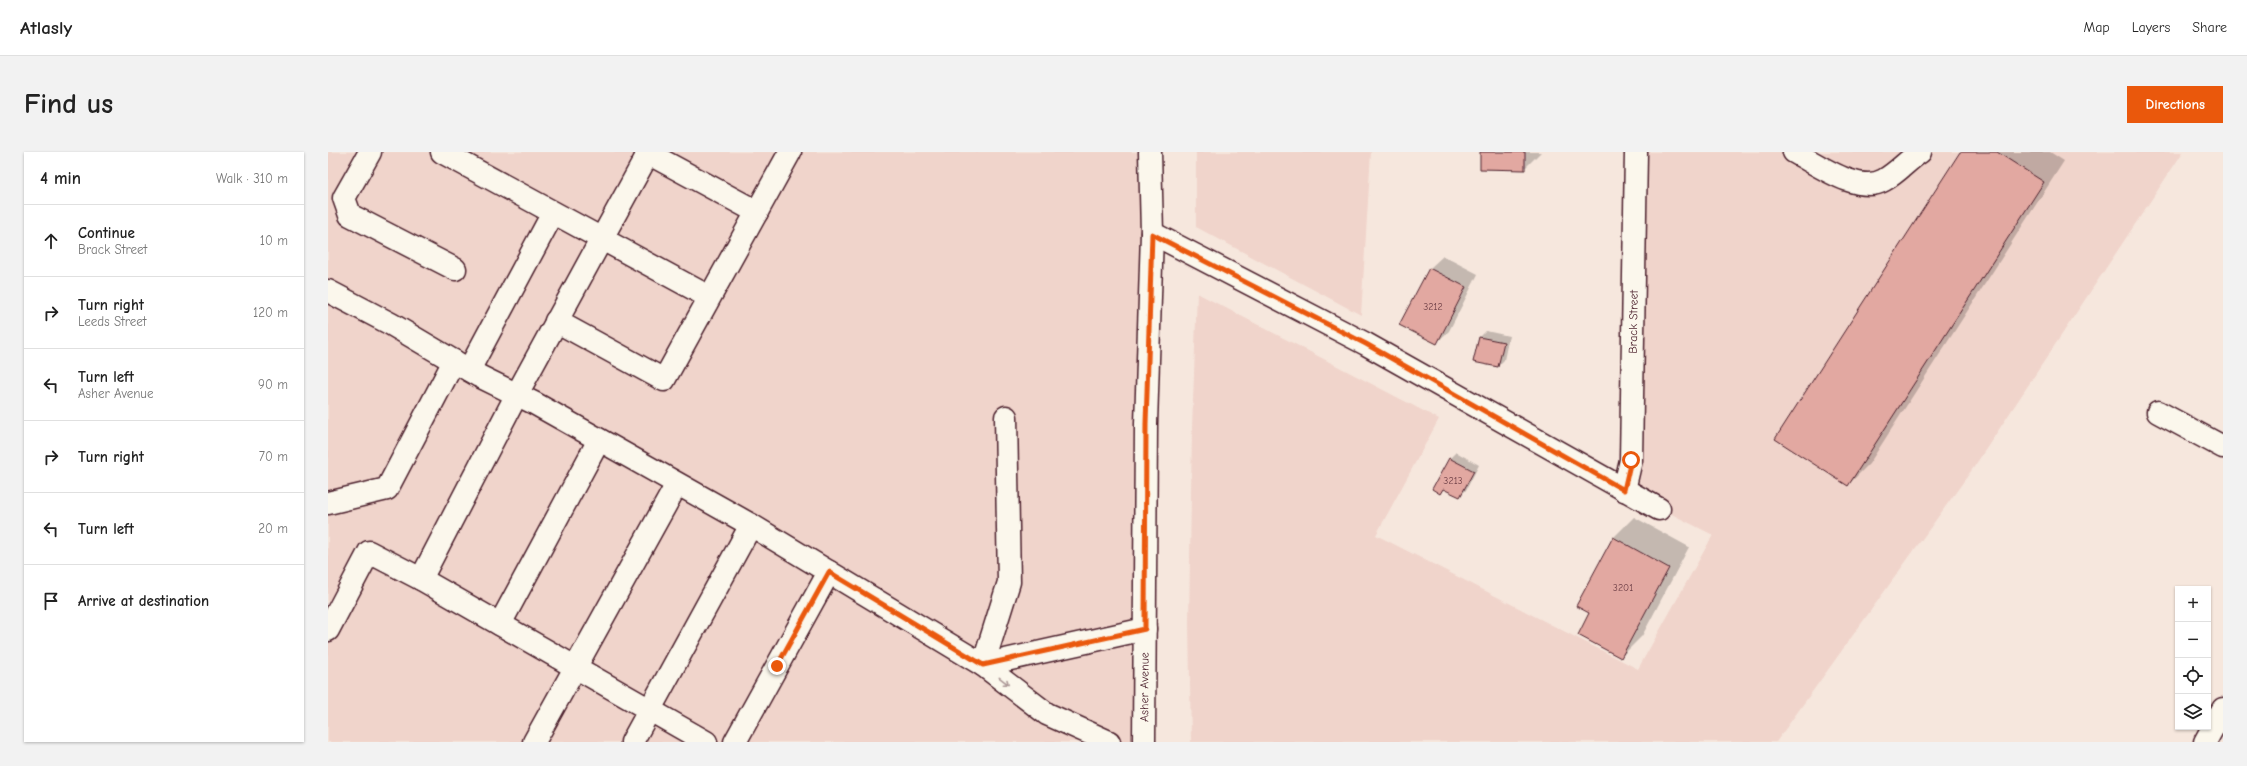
<!DOCTYPE html>
<html lang="en">
<head>
<meta charset="utf-8">
<style>
  :root { --surface:#fff; --page:#f2f2f2; --text:#222; --muted:#767676; --line:#e0e0e0; --accent:#ea580c }
  body { margin:0; font-family:"Comic Neue",sans-serif; background:var(--page); color:var(--text) }
  .controls { position:absolute; right:12px; bottom:12px; display:grid; overflow:hidden; border-radius:0px; box-shadow:0 1px 3px #0004 }
  .controls button { width:36px; height:36px; display:grid; place-items:center; padding:0; border:0; border-bottom:1px solid var(--line); background:var(--surface); color:var(--text); font:20px sans-serif }
  .stop { position:absolute; width:12px; height:12px; margin:-9px; border:3px solid #ea580c; border-radius:50%; background:#fff }
  .stop.end { background:#ea580c; border-color:#fff; box-shadow:0 1px 4px #0008 }
  .list { margin:0; padding:0; list-style:none }
  h2 { display:flex; justify-content:space-between; align-items:center; height:52px; margin:0; padding:0 16px; font-size:17px }
  h2 small { font-size:13px; font-weight:400; color:var(--muted) }
  .list li { display:grid; grid-template-columns:26px 1fr auto; gap:12px; align-items:center; box-sizing:border-box; height:72px; padding:0 16px; border-top:1px solid var(--line) }
  .list b { display:block; font-size:15px; white-space:nowrap }
  .list p { margin:0; font-size:13px; white-space:nowrap; color:var(--muted) }
  .list em { font-size:13px; font-style:normal; color:var(--muted) }
  .icon { flex:none; width:22px; height:22px; fill:none; stroke:currentColor; stroke-width:2; stroke-linecap:round; stroke-linejoin:round }
  .map { position:relative; flex:none; width:1895px; height:590px; overflow:hidden; border-radius:0px }
  header { display:flex; align-items:center; gap:24px; box-sizing:border-box; height:56px; padding:0 20px; background:var(--surface); border-bottom:1px solid var(--line) }
  header strong { font-size:19px }
  nav { display:flex; gap:22px; margin-inline-start:auto; font-size:14px }
  .intro { display:flex; align-items:center; justify-content:space-between; box-sizing:border-box; height:96px; padding:0 24px }
  h1 { margin:0; font-size:28px }
  .button { padding:10px 18px; border-radius:0px; background:var(--accent); color:#fff; font-size:14px; font-weight:700 }
  main { display:flex; gap:24px; padding:0 24px }
  aside { flex:1; background:var(--surface); border-radius:0px; box-shadow:0 1px 3px #0004 }
  .map>svg:first-child { display:block }
  .built { fill:#f0d4cb }
  .shadow { fill:#0003 }
  .building { fill:#e2a8a1; stroke:#4a1f2b }
  .lines { fill:none; stroke-linecap:round; stroke-linejoin:round }
  .minor-casing { stroke:#4a1f2b; stroke-width:25 }
  .major-casing { stroke:#4a1f2b; stroke-width:25 }
  .minor { stroke:#fbf7ec; stroke-width:22 }
  .major { stroke:#fbf7ec; stroke-width:22 }
  .oneway { stroke:#ab9695 }
  .route { stroke:#ea580c; stroke-width:5 }
  .labels { text-anchor:middle; stroke-width:3.5; stroke-linejoin:round; paint-order:stroke }
  .number-label { font-size:10px; fill:#704148 }
  .street-label { font-size:12px; fill:#4a1f2b; stroke:#fbf7ec }
</style>
</head>
<body>
<header>
<strong>Atlasly</strong>
<nav><a>Map</a><a>Layers</a><a>Share</a></nav>
</header>
<div class="intro"><h1>Find us</h1><a class="button">Directions</a></div>
<main>
<aside>
<h2>4 min<small>Walk · 310 m</small></h2>
<ul class="list">
<li><svg class="icon" aria-label="ahead" viewBox="0 0 24 24"><path d="M12 20V5M6 11l6-6 6 6"/></svg><div><b>Continue</b><p>Brack Street</p></div><em>10 m</em></li>
<li><svg class="icon" aria-label="right" viewBox="0 0 24 24"><path d="M7 20v-9h11M14 6l5 5-5 5"/></svg><div><b>Turn right</b><p>Leeds Street</p></div><em>120 m</em></li>
<li><svg class="icon" aria-label="left" viewBox="0 0 24 24"><path d="M17 20v-9H6M10 6l-5 5 5 5"/></svg><div><b>Turn left</b><p>Asher Avenue</p></div><em>90 m</em></li>
<li><svg class="icon" aria-label="right" viewBox="0 0 24 24"><path d="M7 20v-9h11M14 6l5 5-5 5"/></svg><div><b>Turn right</b></div><em>70 m</em></li>
<li><svg class="icon" aria-label="left" viewBox="0 0 24 24"><path d="M17 20v-9H6M10 6l-5 5 5 5"/></svg><div><b>Turn left</b></div><em>20 m</em></li>
<li><svg class="icon" aria-label="arrive" viewBox="0 0 24 24"><path d="M6 21V4h12l-3 4 3 4H6"/></svg><div><b>Arrive at destination</b></div></li>
</ul>
</aside>
<div class="map">
<svg width="1895" height="590" viewBox="0 0 1895 590">
  <rect width="100%" height="100%" fill="#f6e7dd"/>
  <filter id="ink" filterUnits="userSpaceOnUse"><feTurbulence type="fractalNoise" baseFrequency=".025" numOctaves="2"/><feDisplacementMap in="SourceGraphic" scale="8" xChannelSelector="R" yChannelSelector="G"/><feConvolveMatrix kernelMatrix="1 2 1 2 8 2 1 2 1" color-interpolation-filters="sRGB"/></filter>
  <g filter="url(#ink)">
    <g class="built">
      <path d="M0,0h822l-1,590h-821z"/>
      <path d="M868,0h175l-10,163 -165,-88z"/>
      <path d="M1308,0h547l-209,315 -198,275h-585l-2,-119 3,-195 5,-135 242,126 -63,116 262,134 75,-134 -89,-45z"/>
    </g>
    <g class="shadow">
      <path d="M1153,0h60l-17,17z"/>
      <path d="M1634,0h88l14,9 -195,303 -21,21z"/>
      <path d="M1115,104l35,18 -29,57 -13,12 -36,-18 30,-57z"/>
      <path d="M1158,179l23,5 -5,24 -6,6 -19,-28z"/>
      <path d="M1128,300l23,13 -13,25 -6,6 -15,-8 -5,5 -7,-4 17,-31z"/>
      <path d="M1306,365l55,30 -47,89 -21,21 -31,-45 23,-74z"/>
    </g>
    <g class="building">
      <path d="M1152,0h45v18l-45,-1z"/>
      <path d="M1632,0h37l47,30 -196,304 -73,-47z"/>
      <path d="M1101,116l37,19 -29,57 -38,-19z"/>
      <path d="M1151,185l25,5 -6,25 -25,-5z"/>
      <path d="M1121,306l25,13 -14,26 -17,-8 -3,5 -8,-5z"/>
      <path d="M1285,385l56,31 -48,90 -43,-23 11,-22 -13,-7z"/>
    </g>
    <g class="lines">
      <g class="minor-casing">
        <g id="minor">
          <path d="M42,0l-26,46 6,17 105,54"/>
          <path d="M114,0l267,145"/>
          <path d="M318,0l111,60"/>
          <path d="M1466,0c23,12 65,43 90,28 13,-7 24,-20 36,-28"/>
          <path d="M824,81l214,111 293,165"/>
          <path d="M0,139l63,33 88,52 55,27 217,122"/>
          <path d="M228,169l108,59 126,-228"/>
          <path d="M141,218l84,-157"/>
          <path d="M1830,260l65,35"/>
          <path id="s1" d="M1296,338l7,-30 5,-308"/>
          <path d="M0,351l59,-14 67,-128"/>
          <path d="M93,427l96,-185 132,-242"/>
          <path d="M172,472l99,-184"/>
          <path d="M0,478l41,-78 52,27 285,163"/>
          <path d="M206,590l143,-258"/>
          <path d="M304,590l119,-217 232,140 26,-83 -3,-165"/>
          <path d="M407,590l94,-170"/>
          <path d="M781,590l-62,-28 -64,-49 162,-36"/>
          <path d="M1877,590l18,-33"/>
        </g>
      </g>
      <g class="major-casing">
        <g id="major">
          <path id="s2" d="M816,590l2,-318 6,-191 -2,-81"/>
        </g>
      </g>
      <use href="#minor" class="minor"/>
      <use href="#major" class="major"/>
    </g>
    <defs><path id="oneway-shaft" d="M-6 0H5M1.5-3L5.5 0L1.5 3" fill="none" stroke-width="1.6" stroke-linecap="round" stroke-linejoin="round"/></defs>
    <use class="oneway" href="#oneway-shaft" transform="translate(676 529) rotate(38)"/>
  </g>
  <g class="lines" filter="url(#ink)">
    <path class="route" d="M449,514l52,-94 154,93 162,-36 1,-205 6,-190 214,110 258,146 7,-30"/>
  </g>
  <g class="labels">
    <g class="number-label">
      <text x="1105" y="158">3212</text>
      <text x="1125" y="332">3213</text>
      <text x="1295" y="439">3201</text>
    </g>
    <g class="street-label">
      <text dy="4" stroke="none"><textPath href="#s1" startOffset="169">Brack Street</textPath></text>
      <text dy="4" stroke="none"><textPath href="#s2" startOffset="55">Asher Avenue</textPath></text>
    </g>
  </g>
</svg>
<div class="controls">
<button>+</button>
<button>−</button>
<button><svg class="icon" aria-label="locate" viewBox="0 0 24 24"><circle cx="12" cy="12" r="6"/><path d="M12 2v4M12 18v4M2 12h4M18 12h4"/></svg></button>
<button><svg class="icon" aria-label="layers" viewBox="0 0 24 24"><path d="M12 4l9 5-9 5-9-5zM3 14l9 5 9-5"/></svg></button>
</div>
<div class="stop" style="left:1303px;top:308px"></div>
<div class="stop end" style="left:449px;top:514px"></div>
</div>
</main>
</body>
</html>
